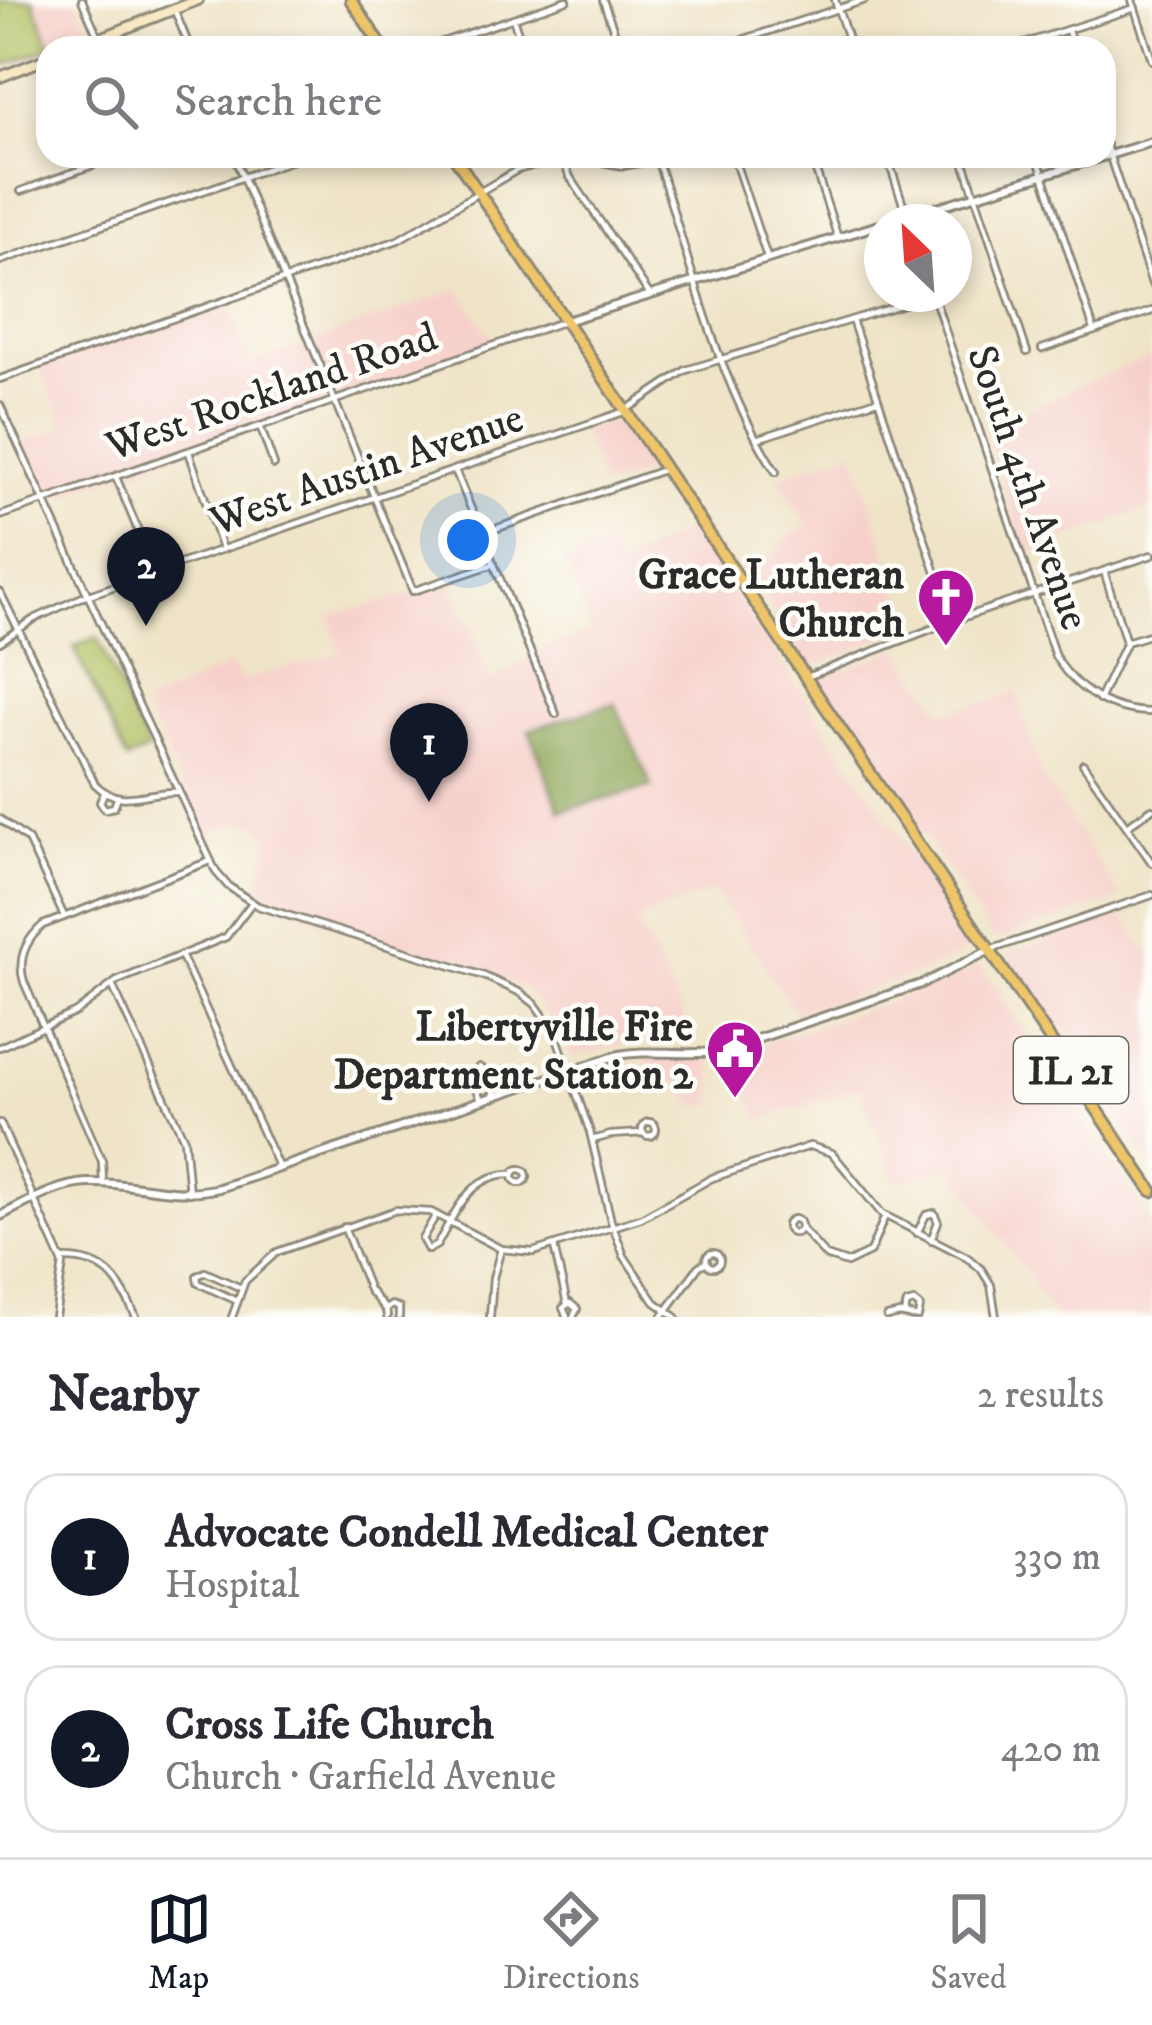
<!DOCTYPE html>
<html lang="en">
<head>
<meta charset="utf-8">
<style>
  :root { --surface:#fff; --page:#f7f7f7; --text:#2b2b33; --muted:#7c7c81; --line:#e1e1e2; --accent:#111827 }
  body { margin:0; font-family:"IM FELL DW Pica",serif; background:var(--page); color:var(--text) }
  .compass { position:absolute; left:864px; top:204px; width:108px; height:108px; border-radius:50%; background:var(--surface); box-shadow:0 6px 18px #0003; rotate:335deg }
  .you { position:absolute; left:468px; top:540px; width:42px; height:42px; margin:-30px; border:9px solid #fff; border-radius:50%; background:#1a73e8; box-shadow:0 0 0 18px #1a73e833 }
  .badge { display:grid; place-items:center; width:78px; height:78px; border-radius:50%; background:var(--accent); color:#fff; font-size:39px; font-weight:700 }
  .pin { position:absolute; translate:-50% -99px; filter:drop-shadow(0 3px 6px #0008) }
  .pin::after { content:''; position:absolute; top:63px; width:42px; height:36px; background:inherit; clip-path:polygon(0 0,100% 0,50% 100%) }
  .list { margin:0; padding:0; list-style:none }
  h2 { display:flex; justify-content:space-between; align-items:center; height:156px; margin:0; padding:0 48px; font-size:51px }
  h2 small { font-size:39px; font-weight:400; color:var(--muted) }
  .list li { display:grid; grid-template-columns:78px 1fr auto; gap:36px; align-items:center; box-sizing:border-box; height:168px; margin:0 24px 24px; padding:0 24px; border:3px solid var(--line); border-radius:36px }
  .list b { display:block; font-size:45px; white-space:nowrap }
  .list p { margin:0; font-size:39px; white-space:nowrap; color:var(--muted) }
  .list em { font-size:39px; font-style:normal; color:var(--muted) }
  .icon { flex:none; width:66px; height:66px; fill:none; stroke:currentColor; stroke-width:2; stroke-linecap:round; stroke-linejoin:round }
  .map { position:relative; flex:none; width:1152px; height:1317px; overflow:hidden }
  .search { position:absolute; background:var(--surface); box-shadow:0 6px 18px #0003; left:36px; right:36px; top:36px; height:132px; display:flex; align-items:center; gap:30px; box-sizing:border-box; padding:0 42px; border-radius:36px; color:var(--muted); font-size:45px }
  .sheet { height:540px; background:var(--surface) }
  nav { display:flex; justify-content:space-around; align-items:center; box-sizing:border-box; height:168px; border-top:3px solid var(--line); background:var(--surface); font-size:33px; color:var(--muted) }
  nav a { display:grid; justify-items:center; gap:6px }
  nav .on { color:var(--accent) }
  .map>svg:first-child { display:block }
  .built { fill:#f7d0cb }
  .green { fill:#b1bf61; stroke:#6e7546; stroke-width:3 }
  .forest { fill:#8ca657; stroke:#5c6841; stroke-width:3 }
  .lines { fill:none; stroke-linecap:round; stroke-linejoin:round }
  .minor-casing { stroke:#8d8879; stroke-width:10 }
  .tertiary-casing { stroke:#8d8879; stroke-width:12 }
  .secondary-casing { stroke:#8d8879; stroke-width:14 }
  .primary-casing { stroke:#8d8879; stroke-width:15 }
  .minor { stroke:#fff; stroke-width:4.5 }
  .tertiary { stroke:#fff; stroke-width:6 }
  .secondary { stroke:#f8e8c3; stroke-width:8 }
  .primary { stroke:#eec569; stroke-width:9 }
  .labels { text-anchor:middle; stroke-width:9; stroke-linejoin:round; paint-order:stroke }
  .shield { fill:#fdfcf7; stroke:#6a6a68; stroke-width:3 }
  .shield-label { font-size:39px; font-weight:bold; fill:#2b2b2b }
  .street-label { font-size:42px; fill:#2b2b2b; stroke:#fdfcf7 }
  .poi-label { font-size:42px; font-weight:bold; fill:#2b2b2b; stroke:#fdfcf7; text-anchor:end }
</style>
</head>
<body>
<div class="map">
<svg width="1152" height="1317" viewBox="0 0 1152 1317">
  <rect width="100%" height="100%" fill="#fdfcf7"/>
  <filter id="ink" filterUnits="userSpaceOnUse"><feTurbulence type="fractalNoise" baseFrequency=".00833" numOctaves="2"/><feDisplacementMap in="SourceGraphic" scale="24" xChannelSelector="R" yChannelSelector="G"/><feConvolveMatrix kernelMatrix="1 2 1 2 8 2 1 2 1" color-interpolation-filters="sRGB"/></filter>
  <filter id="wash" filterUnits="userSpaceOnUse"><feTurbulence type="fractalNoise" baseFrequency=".004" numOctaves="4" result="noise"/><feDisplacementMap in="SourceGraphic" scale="48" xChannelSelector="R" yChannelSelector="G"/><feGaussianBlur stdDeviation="2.7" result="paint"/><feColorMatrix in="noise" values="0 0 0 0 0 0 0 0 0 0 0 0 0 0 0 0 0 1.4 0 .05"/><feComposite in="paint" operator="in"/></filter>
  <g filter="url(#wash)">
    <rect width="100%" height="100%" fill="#efe4c7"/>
    <g class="built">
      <path d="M0,0h76l15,35 -91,35z"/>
      <path d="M459,289l36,55 -450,157 -27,-57 46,-17 -24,-62 188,-65 22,64z"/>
      <path d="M1152,356v151l-127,47 -38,-121 69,-37z"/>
      <path d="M614,419l39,51 -50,18 -21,-57z"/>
      <path d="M854,450l56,178 -100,39 -59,-87 1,-7 21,-17 11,-15 24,-16 -30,-48z"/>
      <path d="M690,528l284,418 -41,22 -136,47 -82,-123 -16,3 -62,25 59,122 -58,-2 -65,17 -13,-27 -35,-41 -54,-22 -215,-69 11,-47v-17l-8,-8 -16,-4 -38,13 -61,-129 85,-42 15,16 96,-27 -10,-37 122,-33 40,98 49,-31 52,-18 -29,-70 43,-18 11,23z"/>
      <path d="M899,648l44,65 74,-20 25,83 79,122 -126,42 -175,-257 2,-5z"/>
      <path d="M1123,915l29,42v210l-143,-208 1,-6z"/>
      <path d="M980,964l172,259v94h-95l-107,-150 -54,16 -36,-95 -101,33 -25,-68 208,-69z"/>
      <path d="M642,1055l69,3 3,47 -17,1 -21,-26h-17z"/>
    </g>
    <g class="green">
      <path d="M0,0h33l18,47 -51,20z"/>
      <path d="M97,637l51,113 -21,10 -53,-113z"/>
    </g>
    <path class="forest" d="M615,703l37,84 -92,24 -31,-81z"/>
  </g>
  <g filter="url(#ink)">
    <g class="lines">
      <g class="minor-casing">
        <g id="minor">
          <path d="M82,0l17,39"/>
          <path d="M603,0l17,48"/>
          <path d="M835,0l16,48"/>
          <path d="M1132,0l20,60"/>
          <path d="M174,9l16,39"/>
          <path d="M513,18l10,30"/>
          <path d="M1068,31l6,17"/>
          <path d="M354,48l23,-8"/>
          <path d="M425,48l142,-48"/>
          <path d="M717,48l148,-48"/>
          <path d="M1010,48l125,-40"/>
          <path d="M1104,139l48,145"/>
          <path d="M234,156l179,435 81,-27"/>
          <path d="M561,156l9,21 80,118"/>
          <path d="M656,156c35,106 59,222 120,316"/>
          <path d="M733,156l35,104"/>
          <path d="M811,156l27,82"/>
          <path d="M887,156l22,66"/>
          <path d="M962,156l65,196"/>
          <path d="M1037,156l57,174"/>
          <path d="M21,191l97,-35"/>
          <path d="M0,261l304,-105"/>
          <path d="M933,294l122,362c21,35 56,56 97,56"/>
          <path d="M852,320l100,301"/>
          <path d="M1042,349l110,-38"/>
          <path d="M0,379l398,-139 119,-70 52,-14 54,10 52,-10"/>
          <path d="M0,405l216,467 12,14 30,20 226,70 37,17 14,11 20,28 35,100 21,89 13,35 31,46 21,15"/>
          <path d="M260,426l14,39"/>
          <path d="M757,439l120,-39"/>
          <path d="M189,452l33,97"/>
          <path d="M455,470l101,244"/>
          <path d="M116,477l39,95"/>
          <path d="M0,516l562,-194"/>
          <path d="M481,534l182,-64"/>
          <path d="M0,592l95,192c26,26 52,6 82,8"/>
          <path d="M0,642l34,-23 46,-21 543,-186 63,-42 247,-75"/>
          <path d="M1126,642l26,-8"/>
          <path d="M804,678l148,-57 200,-66"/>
          <path d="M1099,700l27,-58 -22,-71"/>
          <path d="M1083,764l69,99"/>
          <path d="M104,793l-4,9 5,7 9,-2 3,-8"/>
          <path d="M0,819l28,21 36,76"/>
          <path d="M1127,826l25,-17"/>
          <path d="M990,950l162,-55"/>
          <path d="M181,955l98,213"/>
          <path d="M113,987l71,152 5,54"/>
          <path d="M0,1047l76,-35 41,-31 109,-44 25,-33"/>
          <path d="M481,1100l-8,-23 6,-10 7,5 9,23"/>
          <circle cx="649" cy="1129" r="7"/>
          <path d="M0,1123l63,141 -8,53"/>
          <path d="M592,1140l19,-5 32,-2"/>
          <circle cx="520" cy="1176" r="7"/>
          <path d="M103,1184l-1,-23 -78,-179c-7,-23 2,-42 19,-57l167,-64"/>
          <path d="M436,1215l-14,24 6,11 9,-5c18,-32 33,-72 76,-71"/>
          <circle cx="794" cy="1226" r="7"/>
          <path d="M344,1227l25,63 17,20"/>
          <path d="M801,1228l25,28 21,7 23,-11 15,-36"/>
          <path d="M917,1233l9,-18 8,-2 4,9 -7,18"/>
          <path d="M554,1247l13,57"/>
          <circle cx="713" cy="1260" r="7"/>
          <path d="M61,1259c44,-2 58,21 75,58"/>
          <path d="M235,1300l-37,-17 -1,-7 8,-4 36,16"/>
          <path d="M904,1314l3,-10 7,-2 6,5 -2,10"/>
          <path d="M232,1317l13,-36 32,-29 119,-42 35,2 70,37 32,3 108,-34 71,-40 98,-32 22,7 50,61 85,43 14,12 10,16 5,32"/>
          <path d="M387,1317l-1,-8 6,-4 7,3v9"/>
          <path d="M490,1317l3,-39 8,-29"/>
          <path d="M567,1317l-4,-9 7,-5 7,6 -4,8"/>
          <path d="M662,1317l37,-51 8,-4"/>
          <path d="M887,1317l13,-3 14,3"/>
        </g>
      </g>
      <g class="tertiary-casing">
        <g id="tertiary">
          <path d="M888,222l264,-80"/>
          <path d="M566,321l316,-97"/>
          <path d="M0,1216c27,-13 57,-32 88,-33 45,-2 85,16 131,5l396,-132c37,-9 74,3 112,-7l197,-66 66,-33"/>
        </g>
      </g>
      <g class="secondary-casing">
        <g id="secondary">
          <path d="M75,48l123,-48"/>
          <path d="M0,77l48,-19"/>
        </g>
      </g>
      <g class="primary-casing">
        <g id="primary">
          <path d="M351,0l32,48"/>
          <path d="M454,156l698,1035"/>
        </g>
      </g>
      <use href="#minor" class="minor"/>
      <use href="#tertiary" class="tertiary"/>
      <use href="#secondary" class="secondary"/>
      <use href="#primary" class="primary"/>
    </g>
  </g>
  <defs>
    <g id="church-pin" transform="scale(3)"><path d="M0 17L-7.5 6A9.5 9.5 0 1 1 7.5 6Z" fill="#b5179e" stroke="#fdfcf7"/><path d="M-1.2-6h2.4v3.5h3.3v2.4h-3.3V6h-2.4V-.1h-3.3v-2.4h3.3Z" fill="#fff"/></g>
    <g id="civic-pin" transform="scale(3)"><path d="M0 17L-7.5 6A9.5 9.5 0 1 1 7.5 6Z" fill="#b5179e" stroke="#fdfcf7"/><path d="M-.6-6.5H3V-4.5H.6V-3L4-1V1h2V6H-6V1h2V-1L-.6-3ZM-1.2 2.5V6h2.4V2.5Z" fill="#fff"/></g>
  </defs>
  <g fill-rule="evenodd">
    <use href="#church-pin" x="946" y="597"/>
    <use href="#civic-pin" x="735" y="1049"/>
  </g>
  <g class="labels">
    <rect class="shield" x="1014" y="1037" width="114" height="66" rx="9"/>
    <g class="shield-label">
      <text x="1071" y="1084">IL 21</text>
    </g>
    <g class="street-label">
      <text transform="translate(271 390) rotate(-19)" y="15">West Rockland Road</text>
      <text transform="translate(366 468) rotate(-19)" y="15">West Austin Avenue</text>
      <text transform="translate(1030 487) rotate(71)" y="15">South 4th Avenue</text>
    </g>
    <g class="poi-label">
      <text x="904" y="588">Grace Lutheran<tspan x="904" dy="48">Church</tspan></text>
      <text x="693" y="1040">Libertyville Fire<tspan x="693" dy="48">Department Station 2</tspan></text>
    </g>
  </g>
</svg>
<svg class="compass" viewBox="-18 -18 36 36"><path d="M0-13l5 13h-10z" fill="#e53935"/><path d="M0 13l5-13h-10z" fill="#7c7c81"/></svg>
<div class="you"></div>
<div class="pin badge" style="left:429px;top:802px">1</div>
<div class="pin badge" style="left:146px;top:626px">2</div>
<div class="search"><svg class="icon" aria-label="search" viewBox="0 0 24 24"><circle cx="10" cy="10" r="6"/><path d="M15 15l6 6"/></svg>Search here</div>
</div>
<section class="sheet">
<h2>Nearby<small>2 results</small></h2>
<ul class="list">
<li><span class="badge">1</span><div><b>Advocate Condell Medical Center</b><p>Hospital</p></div><em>330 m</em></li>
<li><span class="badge">2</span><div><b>Cross Life Church</b><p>Church · Garfield Avenue</p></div><em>420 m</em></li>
</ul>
</section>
<nav>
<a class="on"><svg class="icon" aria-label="map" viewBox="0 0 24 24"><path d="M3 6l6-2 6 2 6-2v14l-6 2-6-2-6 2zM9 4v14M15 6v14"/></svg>Map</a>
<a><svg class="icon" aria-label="directions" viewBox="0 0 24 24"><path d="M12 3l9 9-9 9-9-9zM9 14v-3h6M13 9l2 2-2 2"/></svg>Directions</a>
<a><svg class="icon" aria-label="saved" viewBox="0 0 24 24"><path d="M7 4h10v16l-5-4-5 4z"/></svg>Saved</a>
</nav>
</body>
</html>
